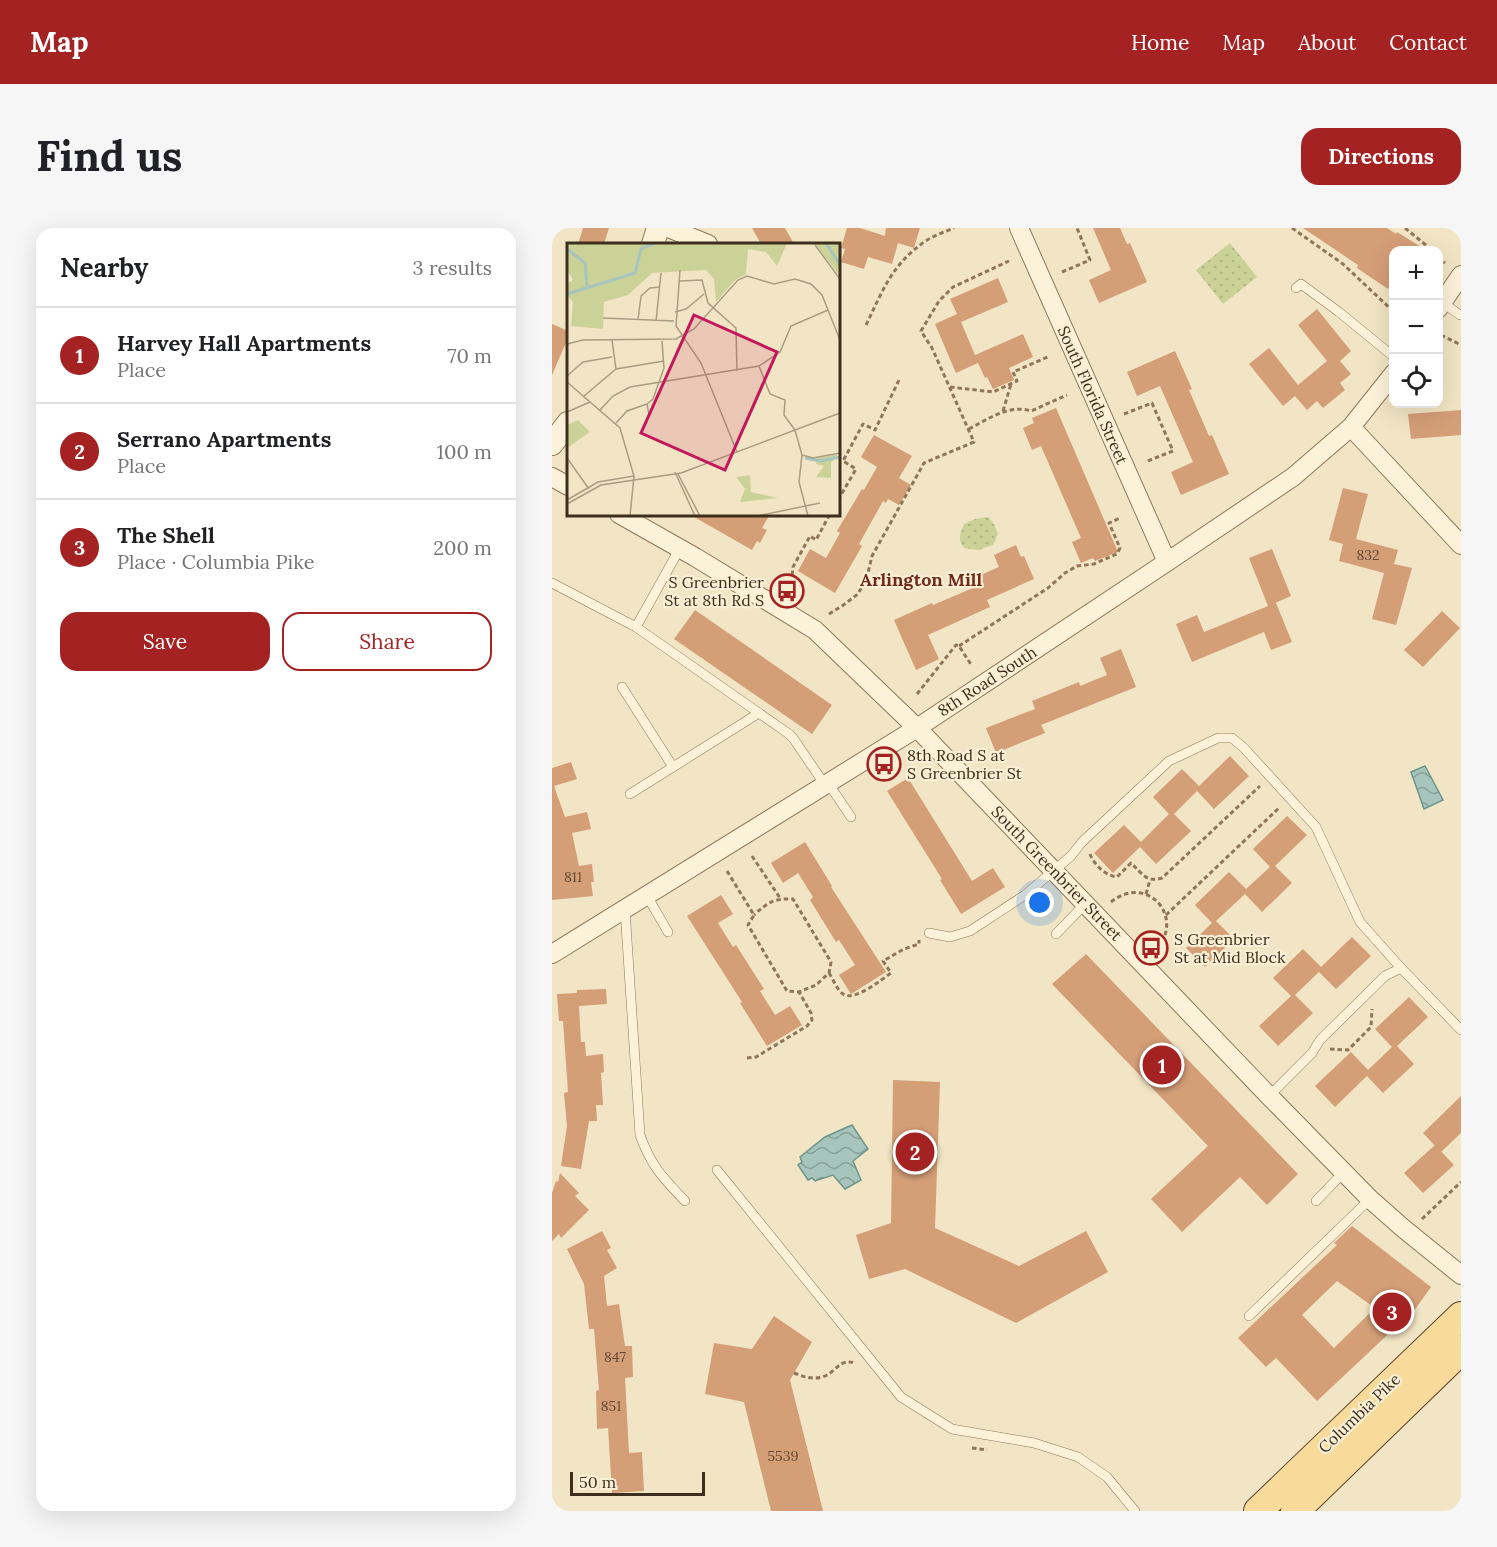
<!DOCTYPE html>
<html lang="en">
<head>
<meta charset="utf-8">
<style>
  :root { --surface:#fff; --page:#f6f6f6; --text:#202124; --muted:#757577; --line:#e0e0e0; --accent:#a52223 }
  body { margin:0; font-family:Lora,serif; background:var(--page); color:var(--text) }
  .controls { position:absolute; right:18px; top:18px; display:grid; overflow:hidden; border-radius:12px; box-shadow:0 6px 24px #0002 }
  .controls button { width:54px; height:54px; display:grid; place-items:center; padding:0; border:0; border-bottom:2px solid var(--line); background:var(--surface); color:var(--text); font:30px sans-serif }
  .scale { position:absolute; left:18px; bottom:15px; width:135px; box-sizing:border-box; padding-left:6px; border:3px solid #3e2e1e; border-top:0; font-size:16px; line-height:21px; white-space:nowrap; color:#3e2e1e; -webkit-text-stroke:4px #f9efd5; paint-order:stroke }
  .you { position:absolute; left:488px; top:675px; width:21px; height:21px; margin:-15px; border:4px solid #fff; border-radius:50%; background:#1a73e8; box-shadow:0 0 0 9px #1a73e833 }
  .badge { display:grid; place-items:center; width:39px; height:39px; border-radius:50%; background:var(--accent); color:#fff; font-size:20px; font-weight:700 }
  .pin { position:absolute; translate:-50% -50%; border:3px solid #fff; box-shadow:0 2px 6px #0006 }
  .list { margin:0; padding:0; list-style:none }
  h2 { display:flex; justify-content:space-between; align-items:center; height:78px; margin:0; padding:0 24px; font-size:26px }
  h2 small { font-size:20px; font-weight:400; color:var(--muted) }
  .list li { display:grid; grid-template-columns:39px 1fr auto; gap:18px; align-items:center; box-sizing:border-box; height:96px; padding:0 24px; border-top:2px solid var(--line) }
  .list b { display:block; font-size:22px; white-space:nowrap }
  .list p { margin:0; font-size:20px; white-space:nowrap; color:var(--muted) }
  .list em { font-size:20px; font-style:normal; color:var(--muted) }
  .actions { display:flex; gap:12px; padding:18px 24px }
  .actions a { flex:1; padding:14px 0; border:2px solid var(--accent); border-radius:18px; text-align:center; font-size:21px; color:var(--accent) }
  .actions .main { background:var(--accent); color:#fff }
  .icon { flex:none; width:33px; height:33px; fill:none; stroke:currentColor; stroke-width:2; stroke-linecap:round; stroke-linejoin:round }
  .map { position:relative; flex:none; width:909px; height:1283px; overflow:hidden; border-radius:18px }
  header { display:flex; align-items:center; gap:36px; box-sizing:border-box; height:84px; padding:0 30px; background:var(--accent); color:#fff }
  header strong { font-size:28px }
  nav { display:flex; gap:33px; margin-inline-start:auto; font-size:21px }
  .intro { display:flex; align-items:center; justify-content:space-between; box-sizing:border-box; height:144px; padding:0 36px }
  h1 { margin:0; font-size:42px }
  .button { padding:15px 27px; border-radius:18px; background:var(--accent); color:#fff; font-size:21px; font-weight:700 }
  main { display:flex; gap:36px; padding:0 36px }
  aside { flex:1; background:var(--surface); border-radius:18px; box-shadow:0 6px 24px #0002 }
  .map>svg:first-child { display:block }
  .green { fill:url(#green-dots) }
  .water { fill:url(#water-waves); stroke:#6c958b; stroke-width:1.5 }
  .building { fill:#d49e77; fill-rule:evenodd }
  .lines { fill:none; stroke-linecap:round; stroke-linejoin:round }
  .service-casing { stroke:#907658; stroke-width:10 }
  .minor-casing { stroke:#907658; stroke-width:20 }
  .tertiary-casing { stroke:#907658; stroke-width:24 }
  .primary-casing { stroke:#5d432d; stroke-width:30 }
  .path { stroke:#907658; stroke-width:3; stroke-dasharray:4.5 3; stroke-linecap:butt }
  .service { stroke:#fcf2d9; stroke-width:9 }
  .minor { stroke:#fcf2d9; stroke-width:18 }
  .tertiary { stroke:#fcf2d9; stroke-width:22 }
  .primary { stroke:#f8db9a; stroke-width:28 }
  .labels { text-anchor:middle; stroke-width:4.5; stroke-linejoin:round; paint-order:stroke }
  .number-label { font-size:14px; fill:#644a34 }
  .street-label { font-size:16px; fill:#3e2e1e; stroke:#f9efd5 }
  .poi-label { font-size:16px; fill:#3e2e1e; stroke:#f9efd5; text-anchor:start }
  .neighbourhood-label { font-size:18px; font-weight:bold; fill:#6f2b19; stroke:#f9efd5 }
  .inset-river { fill:none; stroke:#a7c5bc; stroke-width:3 }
  .inset-road { fill:none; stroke:#aa9c82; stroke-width:1.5 }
  .view { fill:#c2185b; fill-opacity:0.15; stroke:#c2185b; stroke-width:3 }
  .inset-edge { fill:none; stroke:#3e2e1e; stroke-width:3 }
</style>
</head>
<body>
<header>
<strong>Map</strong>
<nav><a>Home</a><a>Map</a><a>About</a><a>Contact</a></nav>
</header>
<div class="intro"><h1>Find us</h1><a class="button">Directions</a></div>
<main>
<aside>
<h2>Nearby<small>3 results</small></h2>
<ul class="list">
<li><span class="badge">1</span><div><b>Harvey Hall Apartments</b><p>Place</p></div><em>70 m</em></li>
<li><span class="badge">2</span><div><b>Serrano Apartments</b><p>Place</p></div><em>100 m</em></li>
<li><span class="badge">3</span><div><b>The Shell</b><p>Place · Columbia Pike</p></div><em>200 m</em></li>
</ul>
<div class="actions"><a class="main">Save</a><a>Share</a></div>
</aside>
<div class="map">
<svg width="909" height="1283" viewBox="0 0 909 1283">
  <defs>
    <pattern id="green-dots" width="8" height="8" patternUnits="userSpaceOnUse" patternTransform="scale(1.5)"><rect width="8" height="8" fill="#cbd297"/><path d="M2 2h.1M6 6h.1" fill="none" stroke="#afb582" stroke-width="1.8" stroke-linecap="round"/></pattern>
    <pattern id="water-waves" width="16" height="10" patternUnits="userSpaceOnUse" patternTransform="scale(1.5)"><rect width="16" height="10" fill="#a7c5bc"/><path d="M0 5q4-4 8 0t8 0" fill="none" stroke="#89a098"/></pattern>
  </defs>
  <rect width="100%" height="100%" fill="#f2e5c5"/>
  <g class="green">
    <path d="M678,15l27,34 -34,27 -27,-34z"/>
    <path d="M436,289l6,7 4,10 -5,11 -15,5 -14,-2c-7,-9 -4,-14 0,-24l11,-5z"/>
  </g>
  <g class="water">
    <path d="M873,538l18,34 -19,9 -13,-37z"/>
    <path d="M300,897l16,24 -15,12 8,19 -16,9 -12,-14 -18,6 -3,-3 -4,2 -10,-15 4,-3 -2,-5 25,-20z"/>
  </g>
  <g class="building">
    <path d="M31,0h26l-5,16h-26z"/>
    <path d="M200,0h33l9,16h-33z"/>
    <path d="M295,0h13l25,8 1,-8h34l-6,20 -16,-5 -6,21 -24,-7 -4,12 -23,-7 4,-13 -4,-1z"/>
    <path d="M541,0h27l7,16 3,-1 17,39 -48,21 -10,-23 22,-10z"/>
    <path d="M751,0h84l9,6 1,-2 29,18h-32v30l-6,9 -31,-21 1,-3z"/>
    <path d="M446,50l10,24 -47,20 14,33 48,-21 10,23 -24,11 5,12 -21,9 -6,-12 -2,1 -7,-15 -22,10 -21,-49 22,-10 -7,-15z"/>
    <path d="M765,81l34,42 -11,10 11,13 -11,9 5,7 -22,18 -6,-7 -10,9 -12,-14 -12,10 -34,-42 20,-16 29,37 29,-24 -29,-36z"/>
    <path d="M0,96l16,7v7l-16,37z"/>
    <path d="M623,123l17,38 -3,1 20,46 3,-1 17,39 -48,21 -10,-23 22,-10 -33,-76 -23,10 -10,-24z"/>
    <path d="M504,180l62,144 -23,9 -2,-3 -12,5 -9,-21 9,-4 -40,-92 -9,4 -9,-22 11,-5 -2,-5z"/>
    <path d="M909,182v25l-50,4 -3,-25z"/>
    <path d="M322,207l38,21 -13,22 12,7 -12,20 -11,-6 -2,4 -3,-2 -24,43 3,2 -27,47 -37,-22 12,-22 16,9 14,-25 -3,-2 25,-42 2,1 13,-23 -16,-10z"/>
    <path d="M791,260l25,6 -12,45 42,11 -4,14 18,4 -16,57 -24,-6 12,-46 -45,-12 4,-17 -14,-4z"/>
    <path d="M137,286h81l-8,14 5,2 -7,13 -3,-2 -5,9z"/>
    <path d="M464,317l5,12 3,-1 10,23 -47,21 3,7 -62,28 11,24 -23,11 -22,-50 38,-17 1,2 47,-20 -4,-8 23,-10 -5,-12z"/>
    <path d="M720,321l19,47 -16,7h1l16,39 -21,8 -7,-18 -72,30 -16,-38 21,-9 7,17 64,-26 -19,-48z"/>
    <path d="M143,382l137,95 -20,29 -138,-95z"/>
    <path d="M890,383l18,17 -37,39 -19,-17z"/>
    <path d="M569,421l15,38 -95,38 4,8 -49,20 -10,-25 49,-19 -3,-8 47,-19 1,4 27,-11 -7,-17z"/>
    <path d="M678,528l19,20 -35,33 -17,-18 -23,23 17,17 -35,33 -16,-17 -27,26 -19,-20 30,-28 17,17 28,-28 -16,-17 29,-28 17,17z"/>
    <path d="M19,534l6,17 -23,7 11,31 22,-5 4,17 -19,4 7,33 13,-2 2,18h-3l2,14 -41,4v-132z"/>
    <path d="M356,550l64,103 21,-13 12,19 -44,27 -21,-34 2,-1 -55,-88z"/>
    <path d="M735,588l20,19 -32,31 17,17 -30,29 -17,-18 -29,27 18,18 -29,28 -19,-19 26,-25 -17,-18 34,-33 17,17 24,-22 -17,-18z"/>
    <path d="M253,614l27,44 -1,1 55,85 -35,22 -12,-19 16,-10 -16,-25 -3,2 -26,-42 3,-3 -15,-24 -15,10 -12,-20z"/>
    <path d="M169,667l12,19 -15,9 15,24 3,-2 28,44 -4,2 15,24 15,-9 12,19 -35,21 -27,-43 2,-1 -55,-86z"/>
    <path d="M800,709l19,19 -35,33 -17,-17 -24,23 18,18 -35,33 -19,-20 32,-30 -18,-18 30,-29 18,18z"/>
    <path d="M534,726l212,220 -31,31 -27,-28 -58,55 -31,-33 57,-53 -156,-162z"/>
    <path d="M54,761l1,15 -28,2 2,36h4l1,14 17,-2 1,18 -3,1 2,32h-7l1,16h-8l-8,48 -20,-3 6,-40 -3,-33 4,-1 -5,-71h-4l-2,-27 20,-1v-3z"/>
    <path d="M857,769l19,20 -31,29 17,18 -31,29 -16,-17 -32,31 -20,-21 36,-34 17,18 24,-23 -17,-18z"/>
    <path d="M341,852l47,2 -5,146 84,38 67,-35 22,41 -92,51 -111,-54 -36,10 -13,-44 35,-12z"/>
    <path d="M909,868v37l-20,19 -18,-19z"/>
    <path d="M883,917l19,20 -31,28 -19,-20z"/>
    <path d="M8,945l19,20 -4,3 14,14 -28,28 -2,-4 -7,7v-48l4,-12 2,1z"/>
    <path d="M800,998l79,61 -15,21 -99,93 -41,-43 -10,9 -28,-29 99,-93 -3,-2zM785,1053l38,27 -41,40 -32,-33z"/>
    <path d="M50,1003l9,17 -4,2 10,18 -13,8 3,30 12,-2 6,42h7l1,31 -8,1 4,75 13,-1 2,39 -32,2 -4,-65 -11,1 -1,-38 3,-1 -5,-61h-5l-5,-45 -17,-35z"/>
    <path d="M222,1088l38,26 -22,38 33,131h-52l-27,-109 -39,-8 9,-51 38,6z"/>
  </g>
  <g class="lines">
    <g class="service-casing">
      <g id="service">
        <path d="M744,60l5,-4 38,28 55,45"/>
        <path d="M891,75l17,12"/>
        <path d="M0,355l84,44 153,107 4,4 32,47"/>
        <path d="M84,399l44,-79"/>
        <path d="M70,459l51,80"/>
        <path d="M276,555l23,34"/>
        <path d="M78,566l129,-81"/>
        <path d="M95,668l21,36"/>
        <path d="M73,682l15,225c11,31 23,43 45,66"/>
        <path d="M377,705l21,4 20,-6 55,-36 46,-39 11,-14 87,-81 49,-23h14l12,10 72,79 44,95 41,46 60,62"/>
        <path d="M504,706l30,-31"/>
        <path d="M717,868l43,-43 8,-13 65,-64 16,-8"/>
        <path d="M165,942l184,227 51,32 82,14 44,14 29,20 28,34"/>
        <path d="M764,973l28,-29"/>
        <path d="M697,1088l121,-117"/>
      </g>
    </g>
    <g class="minor-casing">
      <g id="minor">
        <path d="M116,0l40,16"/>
        <path d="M467,0l148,334"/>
        <path d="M886,81l23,-34"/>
        <path d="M799,199l110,118"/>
        <path d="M0,249l16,9"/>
        <path d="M67,286l76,43 120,73 102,98 352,368 101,103 34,30 57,46"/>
        <path d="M0,726l365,-226 250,-166 126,-85 58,-50 43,-54"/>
      </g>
    </g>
    <g class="tertiary-casing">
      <g id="tertiary">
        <path d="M101,16l5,-16"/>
        <path d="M0,216l16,-21"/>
      </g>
    </g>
    <g class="primary-casing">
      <g id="primary">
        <path d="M706,1283l203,-195"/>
        <path d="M743,1283l166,-161"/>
      </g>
    </g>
    <g class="path">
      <path d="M740,0l51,36 51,48"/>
      <path d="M853,0l27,22"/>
      <path d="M886,29l7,6"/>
      <path d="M510,44l28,-12 -13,-32"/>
      <path d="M314,97c17,-35 25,-59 58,-83 9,-6 20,-10 30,-14"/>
      <path d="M889,107l20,10"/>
      <path d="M398,159l43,5 24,-11 -4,-9 37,-16"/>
      <path d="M451,183l8,-27"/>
      <path d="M572,186l28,-11 21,48 -28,11"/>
      <path d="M417,201c19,-10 40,-25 62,-18l36,-16"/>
      <path d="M286,272l18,-31 -13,-8 20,-37 12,6 24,-50"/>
      <path d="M242,362l-2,-14 1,-9 17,-31 6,4 14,-26"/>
      <path d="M277,386l13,-8 16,-12 9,-17 5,-21 52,-93 50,-21 -42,-94 -11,-17 18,-30 14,-14 56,-26"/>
      <path d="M407,418l89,-58 17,-15 12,-7 17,-2 23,-10 3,-6 -11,-25 11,-5"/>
      <path d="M365,466l39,-49 3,1 13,20"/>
      <path d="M538,626c4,11 16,22 27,23l14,-14c11,10 15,20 31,15l98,-92"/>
      <path d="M200,628l28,42"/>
      <path d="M175,643l27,44 -6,10 39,66 12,1 17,-7 13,-12 2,-11 -38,-63c-19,-1 -26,4 -39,16"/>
      <path d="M594,666l4,-14"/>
      <path d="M559,674c36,-29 75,15 45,48"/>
      <path d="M614,687l114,-108"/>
      <path d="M277,745c4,6 8,17 14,21 11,8 38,-14 48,-21l-8,-12 21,-12 15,-5v-4"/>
      <path d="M778,821l18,1 23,-23 1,-18"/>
      <path d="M195,830l9,-1 51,-31 5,-6 -1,-7 -12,-21"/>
      <path d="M870,991l39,-37"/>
      <path d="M242,1145c10,4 22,8 33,2 12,-7 13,-16 29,-12"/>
      <path d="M420,1220l15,2"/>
    </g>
    <use href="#service" class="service"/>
    <use href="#minor" class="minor"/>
    <use href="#tertiary" class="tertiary"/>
    <use href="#primary" class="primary"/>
  </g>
  <defs>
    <g id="bus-ring" transform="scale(1.725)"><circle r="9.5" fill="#f9efd5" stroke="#a52223" stroke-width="1.5"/><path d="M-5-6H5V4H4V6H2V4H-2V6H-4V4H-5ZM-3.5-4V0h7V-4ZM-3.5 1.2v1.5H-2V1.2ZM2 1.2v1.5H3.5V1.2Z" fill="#a52223"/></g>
  </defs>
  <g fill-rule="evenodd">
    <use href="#bus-ring" x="235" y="363"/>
    <use href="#bus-ring" x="332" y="536"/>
    <use href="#bus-ring" x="599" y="720"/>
  </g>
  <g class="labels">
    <g class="number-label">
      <text x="816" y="332">832</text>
      <text x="21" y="654">811</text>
      <text x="63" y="1134">847</text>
      <text x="59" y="1183">851</text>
      <text x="231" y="1233">5539</text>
    </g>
    <g class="street-label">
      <text transform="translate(541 167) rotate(66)" y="6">South Florida Street</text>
      <text transform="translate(435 453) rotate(-33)" y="6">8th Road South</text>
      <text transform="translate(505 645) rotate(46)" y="6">South Greenbrier Street</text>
      <text transform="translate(807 1185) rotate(-44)" y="6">Columbia Pike</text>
    </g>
    <g class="poi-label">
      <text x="212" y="360" text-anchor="end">S Greenbrier<tspan x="212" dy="18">St at 8th Rd S</tspan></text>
      <text x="355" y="533">8th Road S at<tspan x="355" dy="18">S Greenbrier St</tspan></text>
      <text x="622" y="717">S Greenbrier<tspan x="622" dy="18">St at Mid Block</tspan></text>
    </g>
    <g class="neighbourhood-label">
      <text x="369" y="358">Arlington Mill</text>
    </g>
  </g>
  <g transform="translate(15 15)">
    <rect width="273" height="273" fill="#f2e5c5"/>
    <path d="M11,177l12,12 -23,16v-23z" fill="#cbd297"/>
    <path d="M220,0l-10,23 -11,-14 -18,-3 -2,25 -11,6 -19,22 -2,-23 -8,-9 -54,3 -24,22 -24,7 -1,27 -32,-3 2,-24 -6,-7v-12l6,-3 -6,-10v-26zM273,0v33l-25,-32zM271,211l-7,9v15l-15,-1 8,-11 -8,-2 1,-6zM183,232l1,17 27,6 -38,4 5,-13 -9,-12z" fill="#cbd297"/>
    <path class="inset-river" d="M259,0l14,22M0,6l18,14 2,23M0,51l68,-21 6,-24 14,-6M238,215l15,3 20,-4"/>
    <path class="inset-road" d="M248,2l25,34M113,27l-4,56 25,37 36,89M112,38l23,-1 6,23 28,25 1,43M108,69l11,-3 18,-15M36,75l71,3M71,77l3,-24 9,-8 10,-1M89,78l5,-48M45,97l4,29M0,101l16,-4 93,-1 18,-10 44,-49 9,-4 27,8 21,-5 16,5 11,11 18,45M192,123l11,28 15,6 -1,15 11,15 7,25 -3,27 9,34M0,133l16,-14 29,-5M0,139l53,46 14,48 -4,40M17,153l32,-27 48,-8M80,161l6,-5 11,-31 -2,-27M33,167l13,-14 17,-9 129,-21 21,-14 11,-26 37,-16M0,169l23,-10M49,180l11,-12 20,-7M75,186l7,-14 -2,-11M235,212l11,3 27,-5M0,215l22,31M108,229l20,44M111,231l22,42M0,257l31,-18 36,-6M0,261l34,-19 80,-12 159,-60M190,273l63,-13"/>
    <path class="view" d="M127,72l83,37 -52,118 -84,-37z"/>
    <rect width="273" height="273" class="inset-edge"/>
  </g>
</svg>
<div class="controls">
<button>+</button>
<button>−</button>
<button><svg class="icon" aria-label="locate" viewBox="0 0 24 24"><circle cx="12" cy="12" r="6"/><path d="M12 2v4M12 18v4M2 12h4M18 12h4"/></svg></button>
</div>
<div class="scale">50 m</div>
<div class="you"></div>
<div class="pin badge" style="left:610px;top:837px">1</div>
<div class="pin badge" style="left:363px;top:924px">2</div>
<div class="pin badge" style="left:840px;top:1084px">3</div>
</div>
</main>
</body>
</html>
